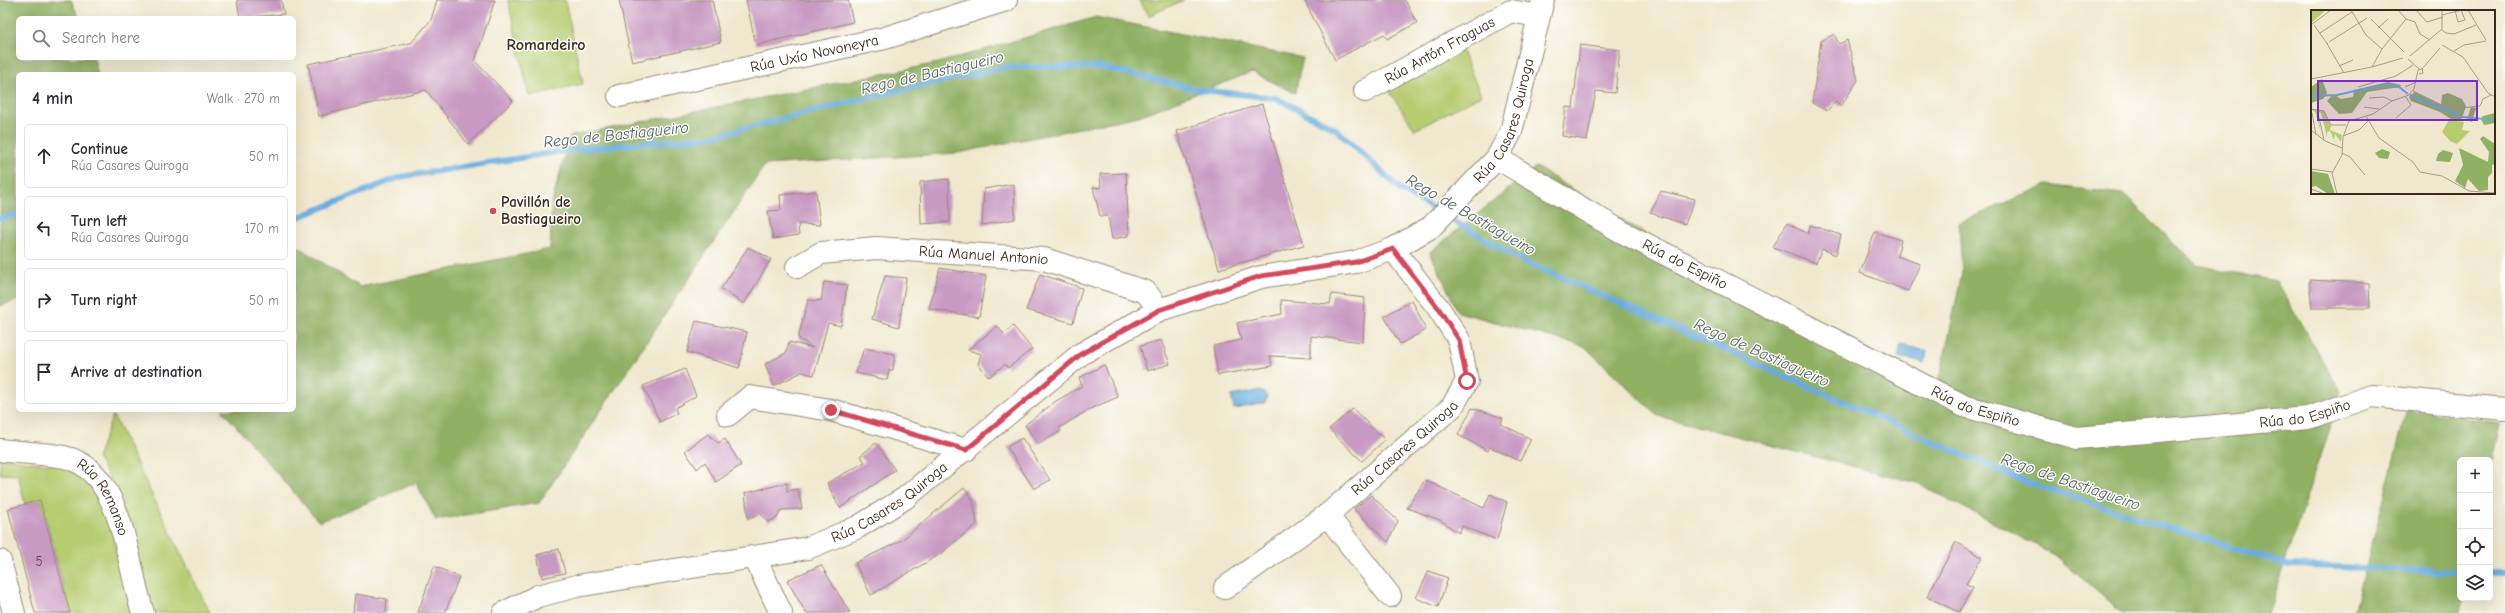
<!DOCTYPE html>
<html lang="en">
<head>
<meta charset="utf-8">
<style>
  :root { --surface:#fff; --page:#f7f7f7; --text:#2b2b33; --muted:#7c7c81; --line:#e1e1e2 }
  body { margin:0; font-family:"Comic Neue",sans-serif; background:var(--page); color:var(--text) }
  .controls { position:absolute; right:12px; bottom:12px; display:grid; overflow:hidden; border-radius:6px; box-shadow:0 4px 16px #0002 }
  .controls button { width:36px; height:36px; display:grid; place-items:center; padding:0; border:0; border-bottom:1px solid var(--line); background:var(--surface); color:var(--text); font:20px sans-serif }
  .stop { position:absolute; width:12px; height:12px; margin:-9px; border:3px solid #d1495b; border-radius:50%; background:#fff }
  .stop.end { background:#d1495b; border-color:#fff; box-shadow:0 1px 4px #0008 }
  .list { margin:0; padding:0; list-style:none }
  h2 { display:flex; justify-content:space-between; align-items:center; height:52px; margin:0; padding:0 16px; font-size:17px }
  h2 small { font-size:13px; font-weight:400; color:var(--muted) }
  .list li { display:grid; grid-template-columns:26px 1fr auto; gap:12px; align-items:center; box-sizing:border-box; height:64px; margin:0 8px 8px; padding:0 8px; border:1px solid var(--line); border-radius:6px }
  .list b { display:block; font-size:15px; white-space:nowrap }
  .list p { margin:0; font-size:13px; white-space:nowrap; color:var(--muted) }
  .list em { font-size:13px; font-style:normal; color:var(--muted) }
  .icon { flex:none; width:22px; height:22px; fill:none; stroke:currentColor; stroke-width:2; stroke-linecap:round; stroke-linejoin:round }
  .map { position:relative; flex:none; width:2505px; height:613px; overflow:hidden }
  .search { position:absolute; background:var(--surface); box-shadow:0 4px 16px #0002; left:16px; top:16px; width:280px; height:44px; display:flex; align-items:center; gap:10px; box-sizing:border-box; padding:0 14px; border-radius:6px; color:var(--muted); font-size:15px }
  .panel { position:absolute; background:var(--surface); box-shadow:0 4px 16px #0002; left:16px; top:72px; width:280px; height:340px; border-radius:6px }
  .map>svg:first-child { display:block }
  .green { fill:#b5cc71; stroke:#787b48 }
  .forest { fill:#90b063; stroke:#666d40 }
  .water { fill:#67acdd; stroke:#516b7e }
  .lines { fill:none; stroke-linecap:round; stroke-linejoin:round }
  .stream { stroke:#67acdd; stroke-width:6 }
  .building { fill:#c899c3 }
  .minor-casing { stroke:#968976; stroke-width:24 }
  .minor { stroke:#fff; stroke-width:22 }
  .route { stroke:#d1495b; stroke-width:5 }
  .poi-dot { fill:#d1495b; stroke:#fdfcf7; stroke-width:1.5 }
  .labels { text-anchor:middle; stroke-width:3; stroke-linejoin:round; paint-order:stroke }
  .number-label { font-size:13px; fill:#5e4647 }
  .street-label { font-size:15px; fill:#3b2a1e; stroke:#fdfcf7 }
  .poi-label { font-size:15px; font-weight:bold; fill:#3b2a1e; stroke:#fdfcf7; text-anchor:start }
  .neighbourhood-label { font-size:16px; font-weight:bold; fill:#3b2a1e; stroke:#fdfcf7 }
  .water-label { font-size:16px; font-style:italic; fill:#4d5e6a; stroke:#fdfcf7 }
  .inset-river { fill:none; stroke:#67acdd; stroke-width:2 }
  .inset-road { fill:none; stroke:#a89c88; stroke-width:1 }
  .view { fill:#7b2cbf; fill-opacity:0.15; stroke:#7b2cbf; stroke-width:2 }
  .inset-edge { fill:none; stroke:#3b2a1e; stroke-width:2 }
</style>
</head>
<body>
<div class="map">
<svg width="2505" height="613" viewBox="0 0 2505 613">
  <rect width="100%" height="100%" fill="#fdfcf7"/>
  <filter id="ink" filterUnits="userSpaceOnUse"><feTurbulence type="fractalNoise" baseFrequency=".025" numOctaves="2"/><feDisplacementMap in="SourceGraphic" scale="8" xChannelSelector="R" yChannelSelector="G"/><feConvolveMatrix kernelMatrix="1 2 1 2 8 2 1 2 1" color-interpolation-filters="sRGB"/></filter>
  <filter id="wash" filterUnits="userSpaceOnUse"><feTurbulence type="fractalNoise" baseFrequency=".012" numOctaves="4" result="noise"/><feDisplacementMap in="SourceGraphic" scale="16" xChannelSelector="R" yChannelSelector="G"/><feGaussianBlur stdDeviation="0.9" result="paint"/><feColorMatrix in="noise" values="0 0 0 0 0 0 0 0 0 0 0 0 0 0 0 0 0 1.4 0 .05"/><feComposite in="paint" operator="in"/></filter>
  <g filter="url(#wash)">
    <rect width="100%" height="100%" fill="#f0e8ce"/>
    <g class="green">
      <path d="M508,0h57l18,84 -54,12z"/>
      <path d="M1140,0h44l-36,16z"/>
      <path d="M1461,49l20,46 -66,35 -29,-44z"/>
      <path d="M113,415l97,198h-61c-13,-50 -22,-113 -52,-155z"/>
      <path d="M0,458l56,7 26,9 19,23 35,116h-66l-29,-113 -16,4 -7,-29 -18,-1z"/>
    </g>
    <g class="forest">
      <path d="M0,0h71l8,18h-61v40h76l4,16h-80v226l-18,6z"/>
      <path d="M1096,17l207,41 -8,35 -43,-21 -113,44 -181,37 -193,12 -226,338 -103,17 -20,-37 -97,39 -97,-112h72v-166l66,43 190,-38 2,-47 18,-66 368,-73z"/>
      <path d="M1536,167l164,100 238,119 24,-113 -3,-50 87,-38 77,9 74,71 79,16 65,111 -73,221h-146l-67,-58 -138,-72 -259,-67 -74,-70 -126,-34 -28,-60z"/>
      <path d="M2407,409l93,14 -10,47v-10h-30v138h4l-3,15h-107z"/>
    </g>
    <g class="water">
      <path d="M1901,345l26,6 -2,12 -27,-6z"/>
      <path d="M1257,391l6,1 4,4 -2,7 -31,6 -3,-13z"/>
    </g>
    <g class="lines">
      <g class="stream">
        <path d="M1447,217l72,42 506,223 263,83 172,7"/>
        <path d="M0,218l18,-3"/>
        <path d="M294,219l106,-42 171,-27 139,-13 165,-41 132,-29h94l99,23 76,8 60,31 66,62 37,21"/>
        <path d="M2490,574h15"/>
      </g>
    </g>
    <g id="blocks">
      <g class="building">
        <path d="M237,0h44l3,14 -44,4z"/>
        <path d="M437,0h58l-20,61 38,40 -45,43 -42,-54 -107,26 -11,-52 103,-21 20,-23z"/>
        <path d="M619,0h93l9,42 -89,20z"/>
        <path d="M746,0h102l5,22 -97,23z"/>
        <path d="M1304,0h101l12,23 -30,16 -3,-5 -49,26z"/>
        <path d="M1834,34l5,10 8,-4 11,40 -18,27 -4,-6 -9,10 -15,-8 9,-62z"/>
        <path d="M1580,45l40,5 -5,43 -19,-2 -9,49 -25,-4 4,-29 7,1z"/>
        <path d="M1262,104l42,141 -85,24 -42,-138z"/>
        <path d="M1126,173l3,63 -17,3 -4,-23h-8l-7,-29 8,1 -1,-14z"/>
        <path d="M949,179l1,43 -29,2 -1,-42z"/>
        <path d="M1014,184l1,35 -33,6 2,-36z"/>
        <path d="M816,191l4,34 -22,-1 1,11 -26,4 -5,-28 13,-1 -1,-15z"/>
        <path d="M1661,191l34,8 -10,25 -35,-11z"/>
        <path d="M1787,223l21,11 2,-9 31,10 -5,20 -14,-6 -6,14 -43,-16z"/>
        <path d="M1875,232l26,8 -4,16 23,8 -12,27 -48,-18z"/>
        <path d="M748,247l23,12 -27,45 -23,-15z"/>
        <path d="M940,268l46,8 -7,41 -50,-8z"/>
        <path d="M1040,274l42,14 -9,35 -47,-13z"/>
        <path d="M885,276l21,2 -7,49 -27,-8z"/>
        <path d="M2309,280l60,3 1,25h-58z"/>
        <path d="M824,282l23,3 -6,41 -13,-3 -14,52 -12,-3 -28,14 -9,-22 21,-11 3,-11 24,6 -15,-10 10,-38 13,1z"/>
        <path d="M1332,294l33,4 -2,44 -52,-6v22l-41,-2 2,10 -54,9 -5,-29 28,-6 -4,-17 45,-9 -1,-14 49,4z"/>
        <path d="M1412,300l14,30 -26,14 -16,-28z"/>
        <path d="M696,321l51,11 -8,36 -52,-16z"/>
        <path d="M997,326l7,8 9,-8 19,23 -24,19 -3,-4 -16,13 -11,-13 3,-10 -13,-4z"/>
        <path d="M1161,340l9,24 -23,7 -7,-25z"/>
        <path d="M864,348l31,6 -2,16h-4l-2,10 -31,-7z"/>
        <path d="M1104,365l14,32 -28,12 -31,19 2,3 -23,13 -13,-19 31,-24 26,-15 -3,-8z"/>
        <path d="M685,369l11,27 -21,12 2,5 -17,9 -17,-36z"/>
        <path d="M1472,408l31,10 -2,6 30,15 -11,22 -30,-14 -2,4 -30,-16z"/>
        <path d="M1353,409l32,31 -23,21 -33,-32z"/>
        <path d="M708,434l10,9 7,-4 16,26 -25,17 -11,-20 -8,7 -12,-18z"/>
        <path d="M1022,438l28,42 -16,9 -27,-42z"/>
        <path d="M876,443l19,27 -55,38 -13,-25 38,-21 -5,-6z"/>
        <path d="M1425,480l59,28 6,-14 17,8 -10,38 -35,-14 -3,7 -19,-13 -33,-12z"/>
        <path d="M787,483v8l11,-2 4,20 -21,1 -4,8 -9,4 -7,-8 -13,5 -3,-26z"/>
        <path d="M964,488l9,12 4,24 -38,31 -68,40 -16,-32 47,-23z"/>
        <path d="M1371,495l27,26 -10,21 -34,-33z"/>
        <path d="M40,500l30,113h-35l-27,-104z"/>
        <path d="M1956,542l26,15 -16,27 7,3 -14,25 -32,-15z"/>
        <path d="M559,549l6,24 -23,5 -5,-23z"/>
        <path d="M821,565l29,48h-44l-19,-33z"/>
        <path d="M434,566l25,11 -14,36h-27z"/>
        <path d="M1429,571l19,7 -10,29 -22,-9z"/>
        <path d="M355,594l32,5 -1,14h-33z"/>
      </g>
    </g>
  </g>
  <g filter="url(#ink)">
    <use href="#blocks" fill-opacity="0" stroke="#968976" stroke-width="1"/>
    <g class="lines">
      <g class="minor-casing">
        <g id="minor">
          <path id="s1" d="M1365,91l146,-80 27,5"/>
          <path id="s2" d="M619,96l266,-58 121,-38"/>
          <path id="s3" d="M1497,158l125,74 342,174 113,32 231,-20 64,-22 133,13"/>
          <path id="s4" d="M797,267l24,-14 55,-5 168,11 102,33 13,18"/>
          <path d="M728,415l22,-18 81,13 135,40"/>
          <path id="s5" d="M0,450c21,3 43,3 64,7 59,12 63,109 79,156"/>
          <path d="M1327,515l63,81"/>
          <path d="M755,558l26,55"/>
          <path d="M0,561l14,52"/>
          <path id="s6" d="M1225,588l102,-73 125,-108 15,-26 -8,-41 -20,-31 -46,-60"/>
          <path id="s7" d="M504,613l34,-17 39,-10 231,-38 50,-21 47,-29 176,-144 78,-44 102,-33 95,-15 37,-13 38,-22 66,-69 14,-26 32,-132"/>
        </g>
      </g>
      <use href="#minor" class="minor"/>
    </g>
  </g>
  <g class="lines" filter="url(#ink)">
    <path class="route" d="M831,410l135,40 115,-96 78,-44 102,-34 95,-14 37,-13 46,60 20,31 8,41"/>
  </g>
  <circle class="poi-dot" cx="493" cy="211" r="4"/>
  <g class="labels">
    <g class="number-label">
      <text x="39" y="566">5</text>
    </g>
    <g class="street-label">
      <text dy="5" stroke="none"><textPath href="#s1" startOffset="85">Rúa Antón Fraguas</textPath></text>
      <text dy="5" stroke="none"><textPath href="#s2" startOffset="200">Rúa Uxío Novoneyra</textPath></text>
      <text dy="5" stroke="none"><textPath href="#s7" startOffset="1158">Rúa Casares Quiroga</textPath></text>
      <text dy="5" stroke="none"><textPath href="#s4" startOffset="191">Rúa Manuel Antonio</textPath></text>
      <text dy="5" stroke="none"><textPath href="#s3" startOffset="216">Rúa do Espiño</textPath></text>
      <text dy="5" stroke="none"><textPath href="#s3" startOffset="540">Rúa do Espiño</textPath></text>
      <text dy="5" stroke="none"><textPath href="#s3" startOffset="876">Rúa do Espiño</textPath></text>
      <text dy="5" stroke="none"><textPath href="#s6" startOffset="228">Rúa Casares Quiroga</textPath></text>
      <text dy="5" stroke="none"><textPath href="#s5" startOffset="124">Rúa Remanso</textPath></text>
      <text dy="5" stroke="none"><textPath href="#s7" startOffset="406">Rúa Casares Quiroga</textPath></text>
    </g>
    <g class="poi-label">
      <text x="501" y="207">Pavillón de<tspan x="501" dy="17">Bastiagueiro</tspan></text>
    </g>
    <g class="neighbourhood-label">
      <text x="546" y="50">Romardeiro</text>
    </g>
    <g class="water-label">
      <text transform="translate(932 72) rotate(-13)" y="6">Rego de Bastiagueiro</text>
      <text transform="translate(616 134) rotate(-6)" y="6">Rego de Bastiagueiro</text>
      <text transform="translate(1471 214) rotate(30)" y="6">Rego de Bastiagueiro</text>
      <text transform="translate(1762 352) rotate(24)" y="6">Rego de Bastiagueiro</text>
      <text transform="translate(2071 481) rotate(19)" y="6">Rego de Bastiagueiro</text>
    </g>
  </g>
  <g transform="translate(2311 10)">
    <rect width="184" height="184" fill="#f0e8ce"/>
    <path d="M0,0h13v2l-13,11zM0,99l13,2 7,15 -1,4 12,5 -1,7 -6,-8 -1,6 -4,-9 -3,1v5l-6,-24 -4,-2 4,21 -6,-20zM138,110l15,2 -2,8 8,1 -13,13 -7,-3 -8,-9z" fill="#b5cc71"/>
    <path d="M11,69l5,14 -4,6 -12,4v-16zM77,72l13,3 -1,2 -33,5 -15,21 -13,1 -12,-13 6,-7 8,5 12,-2 1,-7zM104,82l26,13 1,-10 6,-2 14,6 4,7 -5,15h-7l-14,-9 -29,-11 -2,-4zM160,97l5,1 -4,14 -5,-2zM184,103v10l-11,2 -3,-6 2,-3zM172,126l12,8v20l-3,1v8l-4,4v13l-9,1 -11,-12 -3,9 -10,-7 8,-16 -4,-17 29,14 1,-10 -9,-13zM71,139l8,3 -2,7 -9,-1 -4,-5zM132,140l10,3 -3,9 -14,-1 2,-7zM0,161l17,3 7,20h-7l-12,-8 -5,1z" fill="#90b063"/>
    <path class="inset-river" d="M99,85l53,22 32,3M0,86l26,-1 45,-10 17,2 9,7"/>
    <path class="inset-road" d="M40,0l15,25 16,14M87,0l8,9 9,3M105,0l11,12 16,-5M144,0l3,12 7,-2 -4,-10M157,0l18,30M131,5l20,-5M60,9l33,33M104,12l5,12 10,6M0,15l20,-15M3,15l12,17M67,18l10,-9M131,20l4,3 8,1 22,-9M9,23l32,-21M18,32l38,-24M17,34l-2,-2 18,31M131,35l21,12 25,36 7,4M143,41l10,-6 22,-4M99,46l32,-27v-19M97,49l11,10M28,56l14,-6M61,57l10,-18 24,-30M111,59l18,-21M0,69l61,-12 31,-9M47,77l38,-11 17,-11M94,77l11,-5M102,81l37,18 30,-3 3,-7 8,-4M58,88l15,-1 8,4M53,97l15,2M0,99l13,2 7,14h15M1,103l4,22M7,103l6,27M55,106l13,22 34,24 7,10 22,4 27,15 26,2M85,108l15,-13 -5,-8M0,120l14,11 17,7M32,126l16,-6 9,-9M31,143l8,4 15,18M0,159l21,3M0,179l14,5M26,184l-5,-21 10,-18 1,-18 6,-16 24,-7 19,-13 17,-6 5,-6 4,-19 4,-1 1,4 -4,1"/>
    <path class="view" d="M7,71h159v39h-159z"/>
    <rect width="184" height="184" class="inset-edge"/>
  </g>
</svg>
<div class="controls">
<button>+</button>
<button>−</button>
<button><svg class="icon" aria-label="locate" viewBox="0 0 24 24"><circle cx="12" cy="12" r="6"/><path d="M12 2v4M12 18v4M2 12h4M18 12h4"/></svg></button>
<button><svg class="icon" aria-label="layers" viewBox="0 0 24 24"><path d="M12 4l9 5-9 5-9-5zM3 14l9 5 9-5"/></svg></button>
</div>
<div class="stop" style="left:1467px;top:381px"></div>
<div class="stop end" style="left:831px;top:410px"></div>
<div class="search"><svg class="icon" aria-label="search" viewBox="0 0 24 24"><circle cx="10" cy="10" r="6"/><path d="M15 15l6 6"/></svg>Search here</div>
<section class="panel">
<h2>4 min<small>Walk · 270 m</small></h2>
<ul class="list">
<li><svg class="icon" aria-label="ahead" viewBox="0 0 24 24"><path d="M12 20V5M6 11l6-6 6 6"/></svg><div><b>Continue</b><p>Rúa Casares Quiroga</p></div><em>50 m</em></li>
<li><svg class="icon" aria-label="left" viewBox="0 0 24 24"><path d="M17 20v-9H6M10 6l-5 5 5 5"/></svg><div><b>Turn left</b><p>Rúa Casares Quiroga</p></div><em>170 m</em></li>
<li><svg class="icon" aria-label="right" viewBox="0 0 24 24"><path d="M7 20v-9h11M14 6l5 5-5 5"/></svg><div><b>Turn right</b></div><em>50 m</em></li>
<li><svg class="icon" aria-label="arrive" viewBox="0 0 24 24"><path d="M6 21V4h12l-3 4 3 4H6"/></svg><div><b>Arrive at destination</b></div></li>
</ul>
</section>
</div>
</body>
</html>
